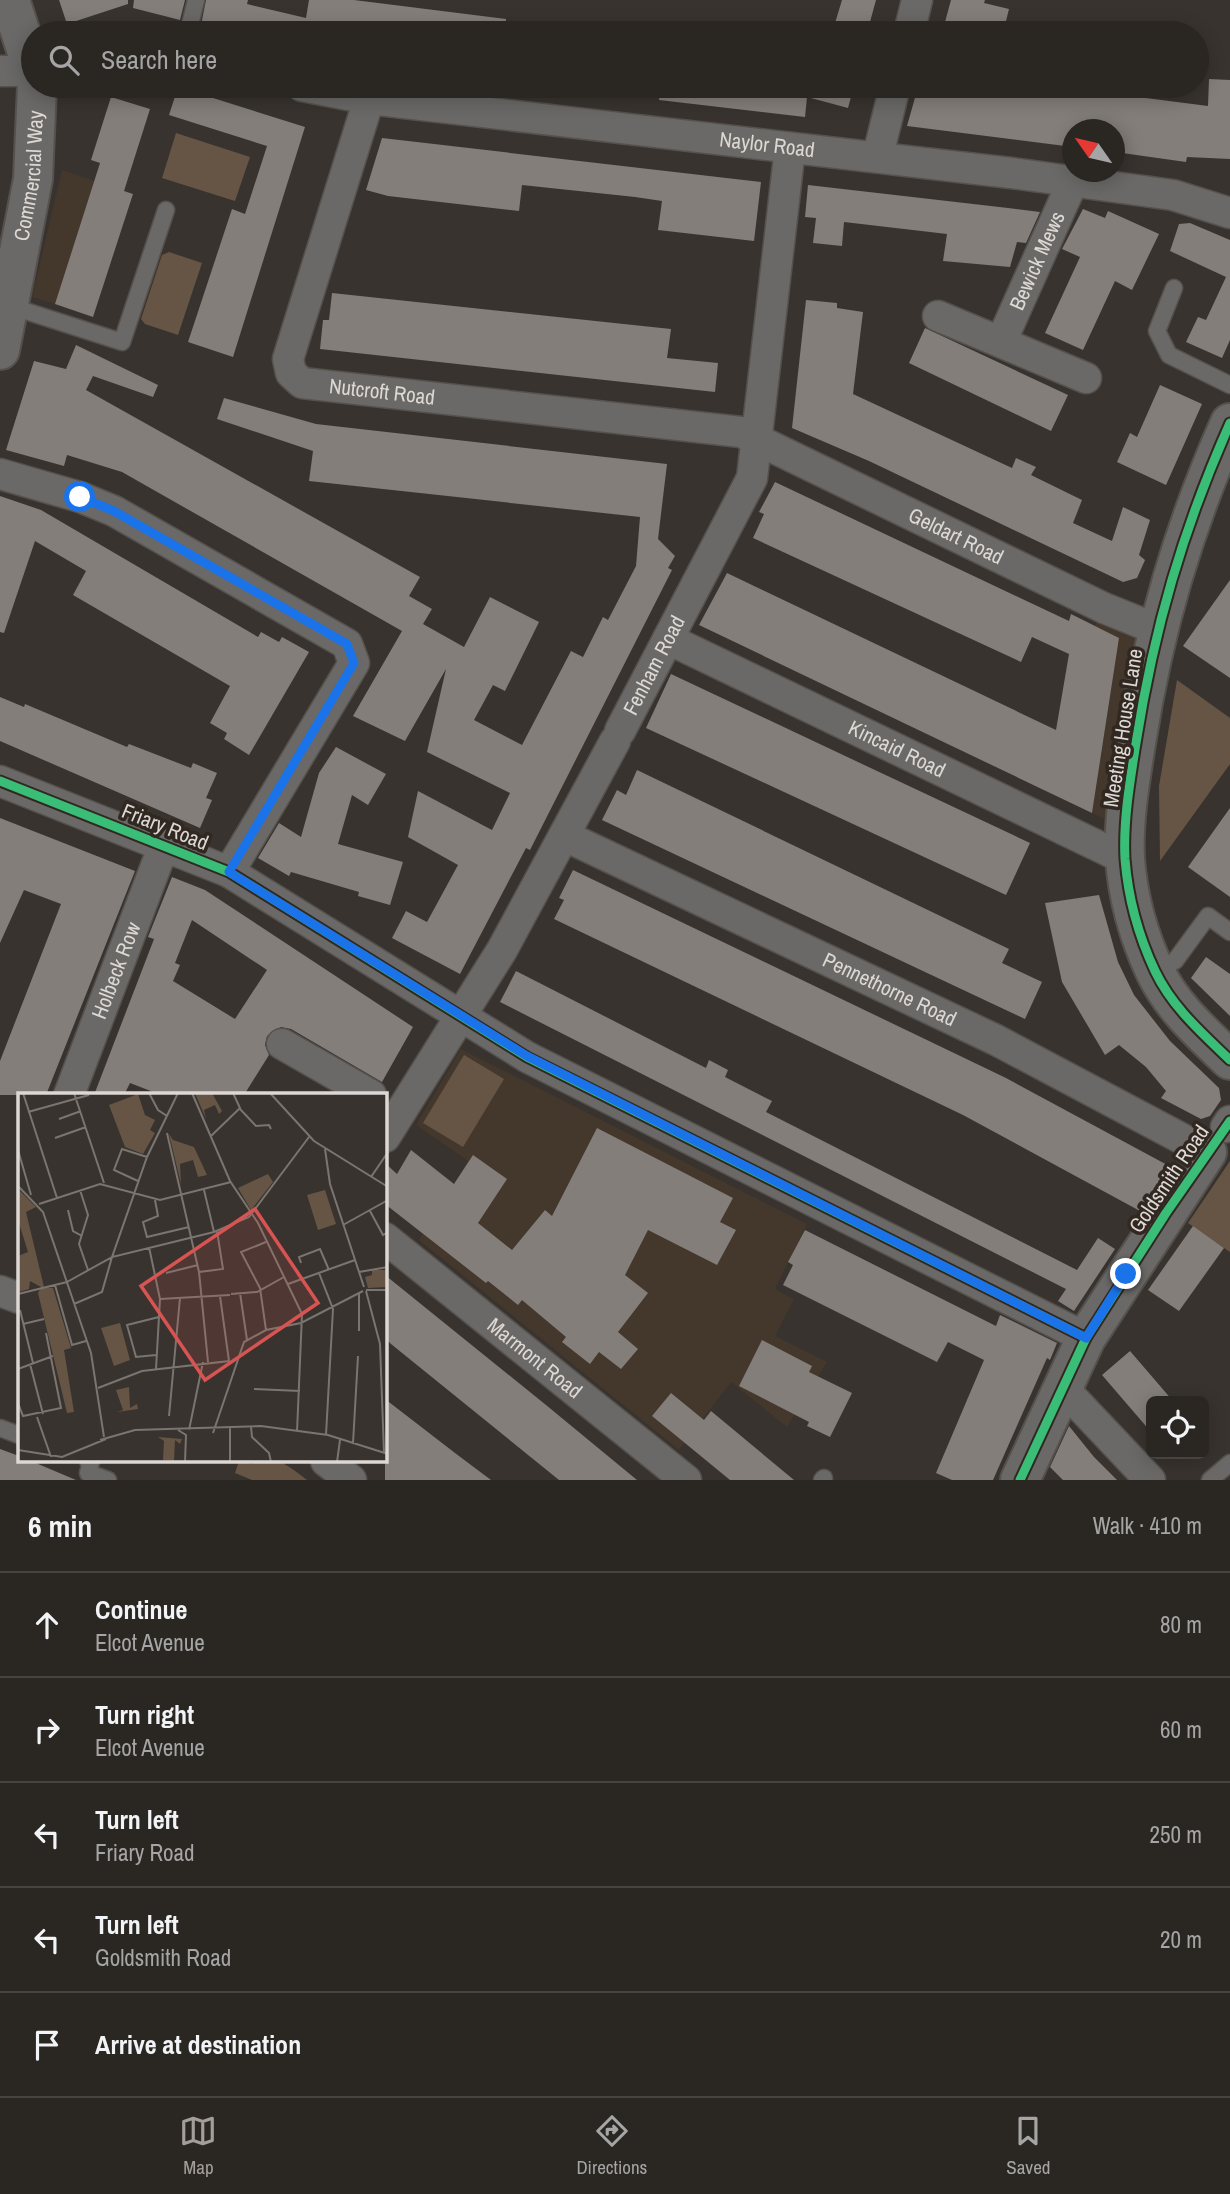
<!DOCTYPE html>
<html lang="en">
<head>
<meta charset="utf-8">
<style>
  :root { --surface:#2a2622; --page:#322e2a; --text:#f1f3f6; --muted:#a5a5a5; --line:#464340; --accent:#a39e99 }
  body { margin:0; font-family:"Archivo Narrow",sans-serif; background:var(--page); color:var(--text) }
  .controls { position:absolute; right:21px; bottom:21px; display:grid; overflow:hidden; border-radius:10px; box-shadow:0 4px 18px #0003 }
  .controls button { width:63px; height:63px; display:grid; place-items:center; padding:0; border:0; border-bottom:2px solid var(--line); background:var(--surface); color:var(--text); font:35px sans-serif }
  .compass { position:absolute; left:1062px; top:119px; width:63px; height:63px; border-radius:50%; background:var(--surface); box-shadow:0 4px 18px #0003; rotate:304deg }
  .stop { position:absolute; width:21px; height:21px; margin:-16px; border:5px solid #1a73e8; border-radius:50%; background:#fff }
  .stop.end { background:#1a73e8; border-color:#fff; box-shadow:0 2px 7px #0008 }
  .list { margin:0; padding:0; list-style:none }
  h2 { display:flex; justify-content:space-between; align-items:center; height:91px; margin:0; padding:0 28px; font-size:30px }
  h2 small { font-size:23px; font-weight:400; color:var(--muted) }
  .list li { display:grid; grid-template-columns:46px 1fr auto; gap:21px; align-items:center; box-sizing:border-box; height:105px; padding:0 28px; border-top:2px solid var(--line) }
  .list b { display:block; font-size:26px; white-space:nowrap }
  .list p { margin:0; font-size:23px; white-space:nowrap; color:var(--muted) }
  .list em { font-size:23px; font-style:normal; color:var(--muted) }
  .icon { flex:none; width:38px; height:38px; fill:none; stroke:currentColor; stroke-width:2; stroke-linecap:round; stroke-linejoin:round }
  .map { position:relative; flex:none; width:1230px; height:1480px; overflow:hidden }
  .search { position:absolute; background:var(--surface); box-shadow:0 4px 18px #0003; left:21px; right:21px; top:21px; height:77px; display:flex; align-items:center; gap:18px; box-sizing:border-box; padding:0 24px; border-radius:38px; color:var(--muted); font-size:26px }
  .sheet { height:616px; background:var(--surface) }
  nav { display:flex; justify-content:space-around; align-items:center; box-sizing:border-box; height:98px; border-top:2px solid var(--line); background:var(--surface); font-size:19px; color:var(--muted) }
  nav a { display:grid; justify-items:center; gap:4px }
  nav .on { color:var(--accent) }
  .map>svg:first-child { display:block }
  .built { fill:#44372c }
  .green { fill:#665545 }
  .building { fill:#837e7a; fill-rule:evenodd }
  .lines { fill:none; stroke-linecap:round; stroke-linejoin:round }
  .service-casing { stroke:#55514d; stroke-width:19 }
  .minor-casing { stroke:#55514d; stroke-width:33 }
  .tertiary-casing { stroke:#55514d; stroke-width:42 }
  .service { stroke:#6b6967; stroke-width:16 }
  .minor { stroke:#6b6967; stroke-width:30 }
  .tertiary { stroke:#6b6967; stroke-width:38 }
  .cycleway-casing { stroke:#302821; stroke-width:13 }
  .cycleway { stroke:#3abd76; stroke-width:9 }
  .route { stroke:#1a73e8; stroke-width:9 }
  .labels { text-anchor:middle; stroke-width:7; stroke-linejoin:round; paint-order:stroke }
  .street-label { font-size:21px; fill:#ddd8d3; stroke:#302821 }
  .inset-road { fill:none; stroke:#7a7570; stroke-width:2 }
  .view { fill:#d85453; fill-opacity:0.15; stroke:#d85453; stroke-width:3.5 }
  .inset-edge { fill:none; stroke:#ddd8d3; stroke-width:3.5 }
</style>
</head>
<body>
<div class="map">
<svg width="1230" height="1480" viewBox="0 0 1230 1480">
  <rect width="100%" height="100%" fill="#38332e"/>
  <g class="built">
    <path d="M62,170l33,11 -40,123 -23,-7z"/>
    <path d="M1104,608l52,21 -31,200 -33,-16 27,-175 -24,-12z"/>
    <path d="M461,1049l346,175 -32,65 19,10 -19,37 52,26 -40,65 -56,-45 -52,68 -260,-210 49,-79 -52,-36z"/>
  </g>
  <g class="green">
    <path d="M176,133l74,24 -15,44 -73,-23z"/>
    <path d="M169,252l33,11 -24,72 -33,-11 -4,-5 21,-64z"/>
    <path d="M1177,680l53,38v46l-70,97 -1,-75z"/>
    <path d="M464,1055l40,24 -41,68 -40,-24z"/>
    <path d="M1230,1161v91l-42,-29z"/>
    <path d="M239,1461l13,3c21,-13 39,4 55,16h-55l-17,-7z"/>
  </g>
  <g class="building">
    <path d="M59,0h69v4l-61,20z"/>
    <path d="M134,0h51l-5,20 -47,-12z"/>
    <path d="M206,0h42l-1,4 59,14 3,-18h45l152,19 -1,14h-269l-35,-8z"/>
    <path d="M842,0h34l-9,33h-35z"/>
    <path d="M951,0h34l-1,3 25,6 -6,24 -30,-6 -1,6h-30z"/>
    <path d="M1209,79l21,1v79l-43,-2 -1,5 -71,-10v-22h-42v17l-166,-21 9,-32 8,2 1,-10h127l156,20z"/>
    <path d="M660,86h194l-6,22 -41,-11 -2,20 -146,-17z"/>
    <path d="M178,87l127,40 -72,230 -45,-15 44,-133 13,5 22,-68 -98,-31z"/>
    <path d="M111,97l39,12 -26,82 9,3 -40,123 -38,-13 45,-141 -9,-3z"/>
    <path d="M382,138l379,44 -7,59 -96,-11 4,-29 -27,-4 -113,-12 -3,26 -131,-15 -22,-6z"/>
    <path d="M808,185l200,23 32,4 -14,31 -9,-1 -7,25 -67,-6 4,-27 -103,-12 -2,24 -29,-3 3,-25 -11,-1z"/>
    <path d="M1083,209l22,9 3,-7 51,23 -27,56 -17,-9 -32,69 -38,-17 35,-76 -18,-8z"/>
    <path d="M1190,223l40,17v100l-8,18 -36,-16 12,-25 8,3 20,-43 -56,-26 9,-27z"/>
    <path d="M332,293l339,36 -4,29 51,5 -3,29 -395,-43 3,-29h6z"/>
    <path d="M806,300l31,3v5l26,4 -10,82 159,74 4,-10 20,9 -5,8 51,25 -9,23 39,18 11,-34 27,13 -11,35 6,5 -8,18 -14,4 -254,-121 -77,-33z"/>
    <path d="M925,328l143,67 -17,36 -142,-68z"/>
    <path d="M76,345l82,40 -5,12 -60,-21 -7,14 334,187 -11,19 23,13 -9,15 41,23 26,-50 49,25 -34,69 -12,-6 -19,35 48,25 49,-94 12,6 20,-40 5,3 28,-54 4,-49 -331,-36 4,-30 -96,-32 7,-21 92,26 351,40 -9,75 17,17 -7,12 4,2 -142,280 -4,-2 -66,126 -68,-36 14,-27 21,11 31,-57 -50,-28 10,-46 74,39 18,-37 -83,-41 19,-83 -41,72 -52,-25 49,-85 -280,-159 -55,-17 -3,11 -58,-16 28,-89 32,8z"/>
    <path d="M1160,385l42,19 -36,81 -49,-23 13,-29 7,4z"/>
    <path d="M775,482l294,139 2,-7 48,24 -27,175 -393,-188 28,-52 329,157 13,-76 -37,-17 -11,25 -268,-124 11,-24 -5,-2z"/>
    <path d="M0,496l41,14 217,127 3,-5 18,10 3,-5 27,15 -60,103 -25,-16 3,-6 -17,-10 20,-37 -157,-91 13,-24 -51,-30 -31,92 -4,-1z"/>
    <path d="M1230,580v98l-47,-32z"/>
    <path d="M671,674l359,169 -24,52 -360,-167z"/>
    <path d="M0,697l24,10 1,-3 102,43 2,-3 62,24 2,-5 24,10 -11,25 6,2 -12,28 -200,-87z"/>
    <path d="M336,747l50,27 -18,31 -16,-10 -14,49 65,18 -13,43 -32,-9 1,-4 -68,-20 -2,4 -31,-18 21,-35 22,14 18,-64z"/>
    <path d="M637,770l372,179 -7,14 40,19 -17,37 -423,-199 15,-30 9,5z"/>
    <path d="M1230,808v89l-42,-30z"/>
    <path d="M0,818l135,53 -89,224h-46v-34l61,-157 -37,-14 -24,53z"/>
    <path d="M573,870l433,208 165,89 -31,44 -177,-96 -409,-196 10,-19 -5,-2z"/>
    <path d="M172,877l33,13 208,137 -31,55 -91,-53 -10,-2 -14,9 -2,9 4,10 -25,40h-83l-31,-12 -6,12h-30l60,-156 -6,-2zM192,920l75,50 -32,49 -62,-38 7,-16 -5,-2z"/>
    <path d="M1099,895l19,67 16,33 36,46 49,47 2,12 -11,16 -9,3 -40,-21 5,-7 -20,-24 -27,-22 -14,10 -43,-73 -17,-79z"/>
    <path d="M1206,957l24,17v42l-39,-38z"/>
    <path d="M516,971l190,97 3,-8 19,10 -3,7 47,24 -6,11 311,158 21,-32 17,11 -41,62 -16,-10 8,-12 -566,-287z"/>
    <path d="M597,1128l136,70 -13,24 16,8 -19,35 -69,-35 -23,45 23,18 -30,39 20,17 -17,20 -22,-17 -9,12 -28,-22 4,-5 -44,-37 -4,5 -30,-24 -2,2 -101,-79v-41l12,11 14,-24 43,34 19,-29 34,24 -29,44 34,27 33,-40 7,6z"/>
    <path d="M1193,1226l31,22 -45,63 -31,-21z"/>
    <path d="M805,1230l191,96 4,-11 57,28 -7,17 -3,-2 -54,122h-41l-16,-7 48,-113 -36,-18 -11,20 -154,-77 10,-20 -5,-3z"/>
    <path d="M385,1275l161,130 91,75h-78l-168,-136 -6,-6z"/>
    <path d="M762,1340l50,26 -3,6 43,21 -22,44 -23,-11 2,-4 -70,-36z"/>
    <path d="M1130,1351l43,50h-22v31l-49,-57z"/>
    <path d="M671,1393l33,27 7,-9 83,69h-64l-78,-64z"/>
    <path d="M385,1399l70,54 36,27h-106z"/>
    <path d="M1069,1426l25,31 23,23h-54l-13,-13z"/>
    <path d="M0,1449l19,7v5h12l45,19h-76z"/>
  </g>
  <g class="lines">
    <g class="service-casing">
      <g id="service">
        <path d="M188,33l8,-33"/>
        <path d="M1174,288l-17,43 12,24 61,30"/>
        <path d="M10,306l112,36 44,-132"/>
        <path d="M1154,970l21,-9 33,-45 22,16"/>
        <path d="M0,1428l19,7"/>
        <path d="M88,1461l3,1 -3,11 20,7"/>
        <path d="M822,1480l2,-2"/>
        <path d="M1210,1480l20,-17"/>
      </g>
    </g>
    <g class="minor-casing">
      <g id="minor">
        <path d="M909,33l8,-33"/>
        <path d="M0,71h33"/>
        <path id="s1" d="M302,86l67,13 642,74 162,22 57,18"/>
        <path id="s2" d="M369,99l-81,260 3,14 11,10 439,49 363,176 52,21"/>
        <path d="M878,155l17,-69"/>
        <path d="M938,316l148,62"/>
        <path id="s3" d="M1001,342l72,-161"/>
        <path d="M0,474l80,23 34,14 233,133 7,19 -125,209"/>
        <path id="s4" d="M668,639l457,220"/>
        <path id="s5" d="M620,731l132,-253 38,-330"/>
        <path d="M0,781l229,91 298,185 559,281"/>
        <path id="s6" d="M565,836l431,204 211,112"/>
        <path d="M282,1044l89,51"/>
        <path id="s7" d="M69,1095l95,-250"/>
        <path d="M1226,1127l4,-6"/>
        <path d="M385,1137l117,-187 113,-209"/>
        <path id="s8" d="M385,1238l301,242"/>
        <path d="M0,1291l19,7"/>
        <path d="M1062,1387l88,93"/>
        <path d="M326,1461l25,19"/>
      </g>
    </g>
    <g class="tertiary-casing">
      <g id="tertiary">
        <path d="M10,0l23,71"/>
        <path id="s9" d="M0,350l33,-171 4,-93"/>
        <path d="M1230,423c-47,106 -76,205 -94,320 -6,38 -13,78 -11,116 3,38 14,78 30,112 17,36 47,62 75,89"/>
        <path d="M1020,1480l66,-142 121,-186"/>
      </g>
    </g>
    <use href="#service" class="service"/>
    <use href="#minor" class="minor"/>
    <use href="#tertiary" class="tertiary"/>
    <g class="cycleway-casing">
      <g id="cycleway">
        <path d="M1230,423c-47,106 -76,205 -94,320 -6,38 -13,78 -11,116 3,38 14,78 30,112 17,36 47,62 75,89"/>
        <path d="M0,781l229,91 298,185 559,281"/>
        <path d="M1020,1480l66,-142 80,-125 64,-92"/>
      </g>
    </g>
    <use href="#cycleway" class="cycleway"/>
  </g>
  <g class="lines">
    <path class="route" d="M80,497l34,14 233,133 7,19 -125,209 298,184 559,282 40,-64"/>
  </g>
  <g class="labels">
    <g class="street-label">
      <text dy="7" stroke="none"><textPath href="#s1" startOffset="469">Naylor Road</textPath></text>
      <text dy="7" stroke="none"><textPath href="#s9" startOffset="177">Commercial Way</textPath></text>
      <text dy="7" stroke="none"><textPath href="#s3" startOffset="89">Bewick Mews</textPath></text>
      <text dy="7" stroke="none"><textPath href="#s2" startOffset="382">Nutcroft Road</textPath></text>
      <text dy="7" stroke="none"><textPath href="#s2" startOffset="982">Geldart Road</textPath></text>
      <text dy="7" stroke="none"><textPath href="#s5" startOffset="74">Fenham Road</textPath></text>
      <text transform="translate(1123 728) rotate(-81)" y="7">Meeting House Lane</text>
      <text dy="7" stroke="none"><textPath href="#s4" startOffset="254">Kincaid Road</textPath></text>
      <text transform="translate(165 827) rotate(22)" y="7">Friary Road</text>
      <text dy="7" stroke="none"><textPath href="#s7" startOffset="133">Holbeck Row</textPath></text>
      <text dy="7" stroke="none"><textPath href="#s6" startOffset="359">Pennethorne Road</textPath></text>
      <text transform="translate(1169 1179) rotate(-56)" y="7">Goldsmith Road</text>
      <text dy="7" stroke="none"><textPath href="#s8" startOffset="192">Marmont Road</textPath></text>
    </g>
  </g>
  <g transform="translate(18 1093)">
    <rect width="369" height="369" fill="#38332e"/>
    <path d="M177,0h17l10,18 -3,3 -4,-9 -11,5 2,9zM120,1l7,21 10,5 -5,10 5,3 -12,21 -18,-7 -16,-42zM151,41l4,6 21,7 13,28 -9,2 -5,-17 -13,4 1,20zM250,81l5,8 -22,28 -13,-22zM0,96l18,18 -10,5 18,75 9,1 18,60 -7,2 10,62 -7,1 -29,-120 3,-6 -11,-6 -1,8 -11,3v-36l10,-4 -10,-32zM307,97l11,34 -18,6 -11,-35zM354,177h15v17l-19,1 -3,-11 7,-2zM102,230l10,37 -16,6 -13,-38zM111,294l1,21 7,-4 1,5 -21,3 6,-2 -7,-20zM140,344l24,2 -2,5 -5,-4 -1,21 -11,-1 1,-19z" fill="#665545"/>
    <path class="inset-road" d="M5,0l34,105M56,0l30,90M131,0l9,17 9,6M174,0l38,88 28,42 44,91 -5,118M252,0l44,48 74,46M222,16l16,17 13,-1 2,4M10,19l61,-17M41,26l22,-8M149,40l32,139 9,90M193,43l29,-28 -7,-15M37,45l31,-11M307,56l5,35 34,103M0,57l13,45M353,84l17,-25M120,88l-24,-11 8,-21 25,8M0,93l25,26 48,141 13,84M62,97l8,25 -9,29 9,26M186,97l10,42M137,107l3,16 -15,6 4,15 42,-10M21,111l61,-20 60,16 71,-18M50,117l5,21 9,5M352,118l13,24 5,-3M325,132l45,-25M248,149l-25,10 19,36 6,42M131,154l11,52 -4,70M283,170l-2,-6 21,-8 9,21M181,179l24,-3 -6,-38M341,179l29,-5M148,180l32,-8M301,180l14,36 -7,126M49,189l45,-25 35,-100 31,-64M270,191l67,-24M37,192l17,60 14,-4M348,197h22M348,198l14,53 4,109M222,200l7,47M0,201l49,-12M213,201l26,-2 27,-15M142,206l70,-4M56,211l28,-12 10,-35 102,-25 35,-15 60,-80M2,217l13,53M5,231l21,-5M341,238v-37M138,262l-20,2 -9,-32 32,-8M12,271l13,50M0,276l35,-13M80,295l44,-17 87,-10 -9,-65M236,296l46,2M0,310l5,13 38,-8 -15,-75M151,323l11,-118M19,324l14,40M233,334l1,10 17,16 2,9M160,337l8,5 -1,27M171,337l14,-68M195,340l31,-91 22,-12 35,-7 62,-32M82,347l35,-10 126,-4 67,9 60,19M335,350l5,-87M0,357l44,7 44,-18M212,369v-34M319,369l3,-22"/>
    <path class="view" d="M237,116l63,94 -113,77 -64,-94z"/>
    <rect width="369" height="369" class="inset-edge"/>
  </g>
</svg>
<div class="controls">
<button><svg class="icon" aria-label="locate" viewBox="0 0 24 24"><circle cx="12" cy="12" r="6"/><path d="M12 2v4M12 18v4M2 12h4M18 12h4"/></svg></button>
</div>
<svg class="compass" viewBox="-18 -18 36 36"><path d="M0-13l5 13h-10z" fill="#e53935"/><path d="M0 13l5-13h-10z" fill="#a5a5a5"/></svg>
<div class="stop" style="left:80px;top:497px"></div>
<div class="stop end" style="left:1126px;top:1274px"></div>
<div class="search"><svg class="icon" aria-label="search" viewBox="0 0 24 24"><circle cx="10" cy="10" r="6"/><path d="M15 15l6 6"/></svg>Search here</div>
</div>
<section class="sheet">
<h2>6 min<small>Walk · 410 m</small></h2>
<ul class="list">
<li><svg class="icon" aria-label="ahead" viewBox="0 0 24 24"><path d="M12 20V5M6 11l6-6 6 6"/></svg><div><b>Continue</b><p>Elcot Avenue</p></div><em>80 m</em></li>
<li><svg class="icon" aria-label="right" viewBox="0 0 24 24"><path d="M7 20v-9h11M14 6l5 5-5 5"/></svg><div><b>Turn right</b><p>Elcot Avenue</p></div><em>60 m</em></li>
<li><svg class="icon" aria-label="left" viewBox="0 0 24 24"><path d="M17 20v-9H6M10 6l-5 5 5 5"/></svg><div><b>Turn left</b><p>Friary Road</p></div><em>250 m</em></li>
<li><svg class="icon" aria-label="left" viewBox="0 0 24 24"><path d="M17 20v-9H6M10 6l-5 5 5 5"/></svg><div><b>Turn left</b><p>Goldsmith Road</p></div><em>20 m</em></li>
<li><svg class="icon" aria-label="arrive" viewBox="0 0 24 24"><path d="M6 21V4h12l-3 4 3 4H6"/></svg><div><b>Arrive at destination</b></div></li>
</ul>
</section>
<nav>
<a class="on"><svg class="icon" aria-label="map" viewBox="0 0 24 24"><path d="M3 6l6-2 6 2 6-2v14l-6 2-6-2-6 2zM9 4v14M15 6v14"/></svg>Map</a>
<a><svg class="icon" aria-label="directions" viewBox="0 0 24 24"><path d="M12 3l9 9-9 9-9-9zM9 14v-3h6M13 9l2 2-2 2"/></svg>Directions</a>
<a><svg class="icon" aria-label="saved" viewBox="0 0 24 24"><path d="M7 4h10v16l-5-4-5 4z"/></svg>Saved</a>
</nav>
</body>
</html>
